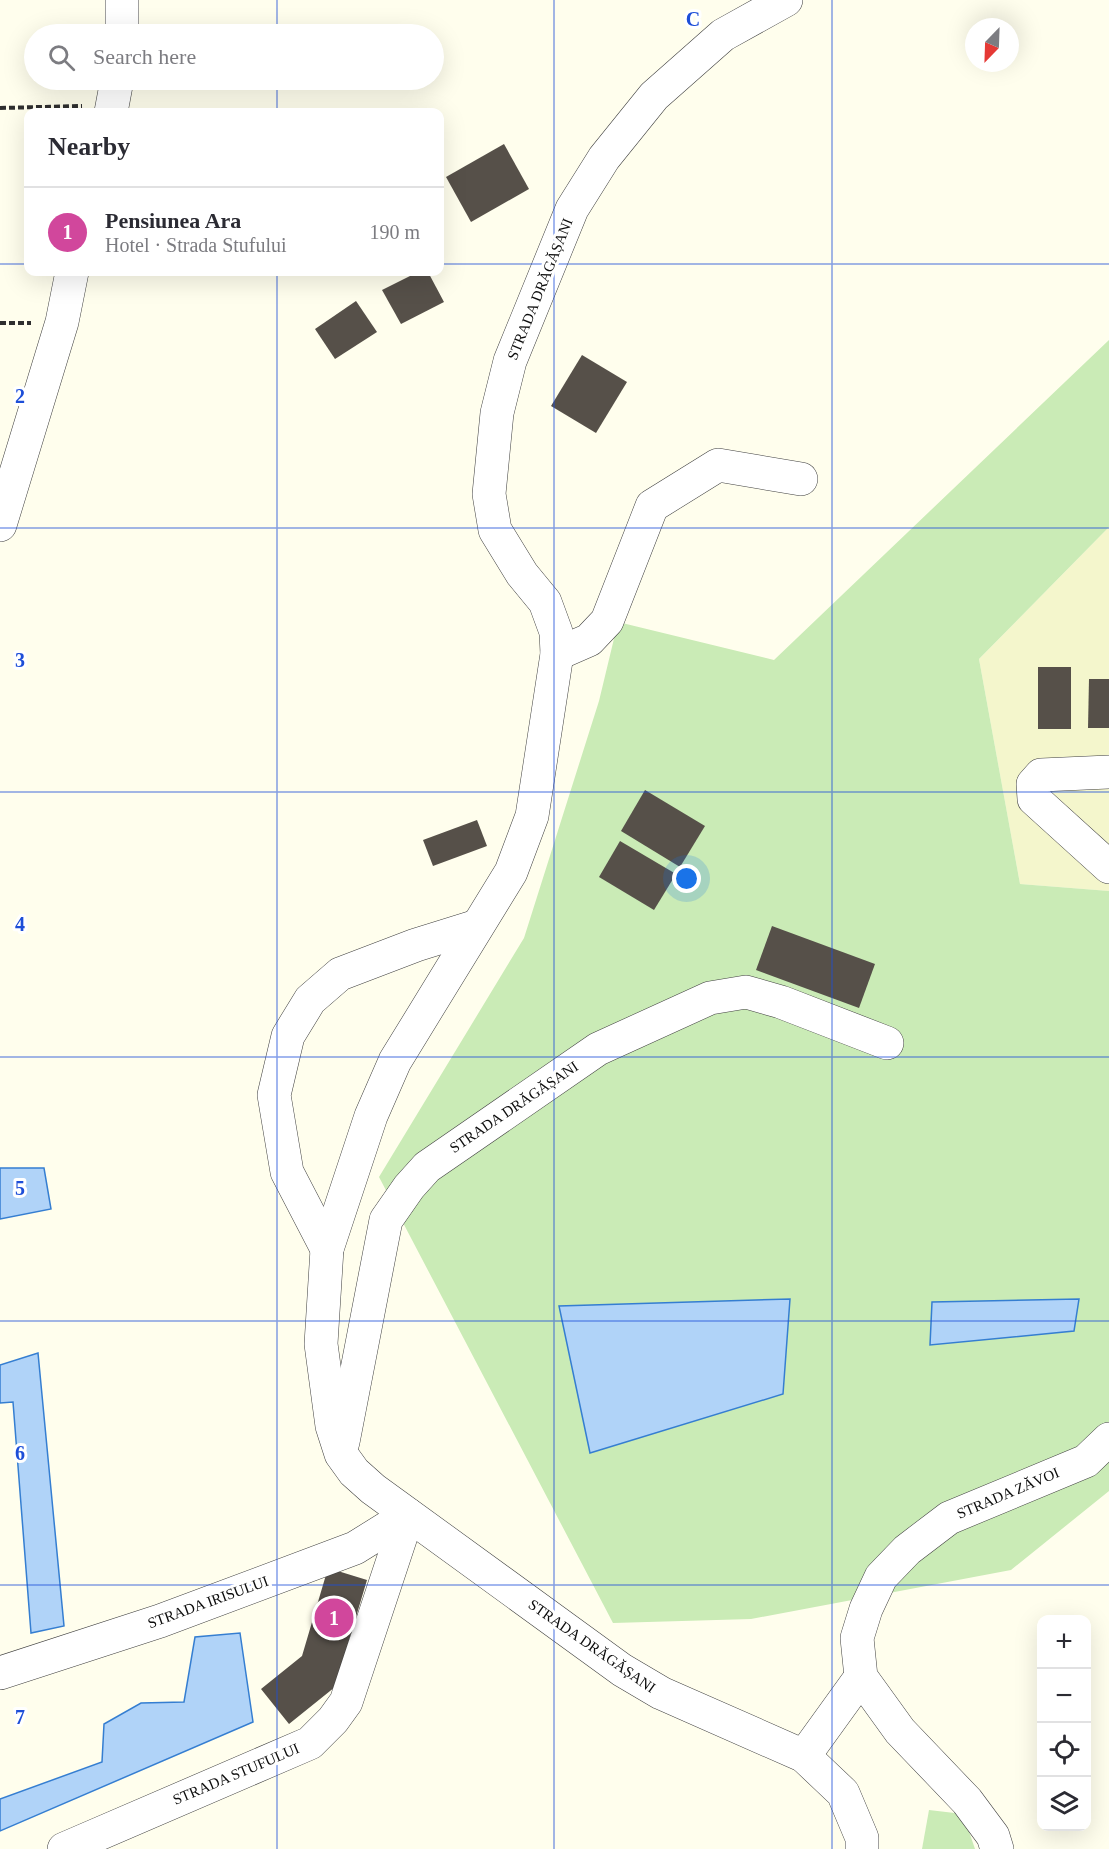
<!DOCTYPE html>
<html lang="en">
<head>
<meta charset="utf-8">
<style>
  :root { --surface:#fff; --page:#f2f2f3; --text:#2b2b33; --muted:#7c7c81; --line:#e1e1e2; --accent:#b45309 }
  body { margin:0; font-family:"Times New Roman",serif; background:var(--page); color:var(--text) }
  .controls { position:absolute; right:18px; bottom:18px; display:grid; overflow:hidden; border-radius:12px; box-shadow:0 6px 24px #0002 }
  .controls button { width:54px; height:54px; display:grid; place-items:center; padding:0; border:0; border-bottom:2px solid var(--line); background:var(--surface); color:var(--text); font:30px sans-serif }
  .compass { position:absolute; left:965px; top:18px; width:54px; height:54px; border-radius:50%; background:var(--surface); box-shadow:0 6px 24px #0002; rotate:203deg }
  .you { position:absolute; left:687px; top:879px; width:21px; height:21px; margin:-15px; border:4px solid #fff; border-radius:50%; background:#1a73e8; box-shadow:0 0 0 9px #1a73e833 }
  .badge { display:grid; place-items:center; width:39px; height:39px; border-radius:50%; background:var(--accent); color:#fff; font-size:20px; font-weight:700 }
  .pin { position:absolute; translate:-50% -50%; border:3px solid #fff; box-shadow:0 2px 6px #0006 }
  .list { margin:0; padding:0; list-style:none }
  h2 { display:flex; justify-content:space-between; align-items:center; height:78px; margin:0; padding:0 24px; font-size:26px }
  h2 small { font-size:20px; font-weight:400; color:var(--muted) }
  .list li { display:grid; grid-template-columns:39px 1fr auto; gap:18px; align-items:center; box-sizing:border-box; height:90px; padding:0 24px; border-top:2px solid var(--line) }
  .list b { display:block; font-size:22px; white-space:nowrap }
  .list p { margin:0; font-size:20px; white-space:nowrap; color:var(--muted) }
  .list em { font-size:20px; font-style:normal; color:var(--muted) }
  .icon { flex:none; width:33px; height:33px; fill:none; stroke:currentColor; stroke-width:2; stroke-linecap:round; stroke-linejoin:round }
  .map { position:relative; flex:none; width:1109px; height:1849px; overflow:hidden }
  .search { position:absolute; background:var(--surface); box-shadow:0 6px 24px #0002; left:24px; top:24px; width:420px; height:66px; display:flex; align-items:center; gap:15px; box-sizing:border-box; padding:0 21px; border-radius:33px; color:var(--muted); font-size:22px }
  .panel { position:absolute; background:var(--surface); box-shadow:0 6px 24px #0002; left:24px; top:108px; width:420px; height:168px; border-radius:12px }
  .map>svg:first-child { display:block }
  .farmland { fill:#f4f6cc }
  .green { fill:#caebb6 }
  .water { fill:#b0d3f8; stroke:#357ed1; stroke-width:1.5 }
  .building { fill:#565049 }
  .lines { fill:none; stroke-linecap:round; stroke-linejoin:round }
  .street-casing { stroke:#404040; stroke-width:34 }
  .path { stroke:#2f2f2f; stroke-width:4; stroke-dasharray:6 3; stroke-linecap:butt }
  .street { stroke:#fff; stroke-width:33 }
  .grid { fill:none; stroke:#1d4ed8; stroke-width:1.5; stroke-opacity:0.55 }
  .labels { text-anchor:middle; stroke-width:6; stroke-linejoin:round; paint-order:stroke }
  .street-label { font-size:15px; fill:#0d0d0d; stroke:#fff }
  .grid-label { font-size:20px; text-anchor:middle; font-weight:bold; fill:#1d4ed8; stroke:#fff; stroke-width:6; stroke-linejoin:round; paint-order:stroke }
</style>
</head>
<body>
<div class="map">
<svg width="1109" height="1849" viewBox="0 0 1109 1849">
  <rect width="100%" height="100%" fill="#fffeed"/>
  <path class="farmland" d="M1109,527v364l-89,-7 -41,-225z"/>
  <g class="green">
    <path d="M1109,340v187l-130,132 41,225 89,7v600l-98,79 -260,49 -138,4 -234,-446 145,-239 75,-237 19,-79 156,38z"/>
    <path d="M929,1810l34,4 12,35h-53z"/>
  </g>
  <g class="water">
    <path d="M0,1168h44l7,41 -51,10z"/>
    <path d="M790,1299l-7,95 -193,59 -31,-147z"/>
    <path d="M1079,1299l-5,32 -144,14 2,-43z"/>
    <path d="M38,1353l26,273 -33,7 -18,-231 -13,1v-38z"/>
    <path d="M240,1633l13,89 -253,109v-32l102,-37 2,-38 37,-21 43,-1 11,-65z"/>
  </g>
  <g class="building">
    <path d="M504,144l25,45 -58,33 -25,-45z"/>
    <path d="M418,272h10l16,30 -43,22 -19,-34z"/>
    <path d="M356,301l21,31 -42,27 -20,-30z"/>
    <path d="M582,355l45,27 -31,51 -45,-27z"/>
    <rect x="1038" y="667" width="33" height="62"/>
    <path d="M1089,679h20v49h-21z"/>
    <path d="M645,790l60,36 -25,41 -59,-36z"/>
    <path d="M477,820l10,26 -54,20 -10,-26z"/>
    <path d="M620,841l56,33 -22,36 -55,-33z"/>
    <path d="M772,926l103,38 -16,44 -103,-38z"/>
    <path d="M328,1568l39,12 -32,107 -46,37 -28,-35 41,-33z"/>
  </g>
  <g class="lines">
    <g class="street-casing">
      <g id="street">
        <path d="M786,0l-63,35 -69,61 -50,62 -32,51 -62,152 -13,52 -8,81 6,36 27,44 23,28 11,30 1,22 -25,162 -21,56 -116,189 -24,55 -44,133 -6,95 11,82 9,28 13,18 19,17 249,181 39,23 143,63 39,37 19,45v11"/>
        <path d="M122,34v-34"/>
        <path d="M111,112l6,-32"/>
        <path d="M0,525l62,-203 10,-50"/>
        <path d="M557,654l32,-14 18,-19 45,-115 66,-41 83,14"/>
        <path d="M1109,772l-68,3 -8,9 1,15 75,68"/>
        <path d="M327,1249l-40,-77 -13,-77 14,-59 22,-36 30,-26 76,-29 61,-19"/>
        <path d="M343,1442l43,-222 23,-33 18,-20 171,-118 112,-51 36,-6 35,10 106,41"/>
        <path d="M0,1673l160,-52 195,-73 53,-33"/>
        <path d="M804,1756l57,-79"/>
        <path d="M64,1849l246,-106 23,-23 13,-18 62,-187"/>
        <path d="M997,1849l-4,-13 -26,-35 -67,-70 -39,-54 -4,-39 9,-29 15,-32 26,-27 42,-32 137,-57 23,-22"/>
      </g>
    </g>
    <g class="path">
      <path d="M0,108l82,-2"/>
      <path d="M0,323h31"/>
    </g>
    <use href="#street" class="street"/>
  </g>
  <path class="grid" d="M277,0v34M554,0v1849M832,0v1849M277,80v32M0,264h28M440,264h669M277,272v1577M0,528h1109M0,792h1109M0,1057h1109M0,1321h1109M0,1585h1109"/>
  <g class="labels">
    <g class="street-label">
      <text transform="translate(540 289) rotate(-68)" y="5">STRADA DRĂGĂȘANI</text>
      <text transform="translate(514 1107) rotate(-34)" y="5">STRADA DRĂGĂȘANI</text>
      <text transform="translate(1008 1493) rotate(-23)" y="5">STRADA ZĂVOI</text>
      <text transform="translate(208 1602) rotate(-20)" y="5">STRADA IRISULUI</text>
      <text transform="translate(592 1646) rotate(35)" y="5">STRADA DRĂGĂȘANI</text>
      <text transform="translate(236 1774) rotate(-23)" y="5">STRADA STUFULUI</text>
    </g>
  </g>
  <g class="grid-label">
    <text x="693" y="26">C</text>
    <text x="20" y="403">2</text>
    <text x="20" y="667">3</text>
    <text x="20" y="931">4</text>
    <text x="20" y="1195">5</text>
    <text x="20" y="1460">6</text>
    <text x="20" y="1724">7</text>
  </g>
</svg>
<div class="controls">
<button>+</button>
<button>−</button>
<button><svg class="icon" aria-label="locate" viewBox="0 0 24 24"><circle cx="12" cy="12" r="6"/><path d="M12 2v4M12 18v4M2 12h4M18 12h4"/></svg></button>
<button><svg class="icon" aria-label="layers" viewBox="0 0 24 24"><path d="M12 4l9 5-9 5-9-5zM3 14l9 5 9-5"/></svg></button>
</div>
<svg class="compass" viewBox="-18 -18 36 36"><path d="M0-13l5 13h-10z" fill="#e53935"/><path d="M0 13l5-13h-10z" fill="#7c7c81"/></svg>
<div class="you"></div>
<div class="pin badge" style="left:334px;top:1618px;background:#d1479c">1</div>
<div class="search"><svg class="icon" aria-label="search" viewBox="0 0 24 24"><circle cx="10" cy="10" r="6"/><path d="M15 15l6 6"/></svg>Search here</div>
<section class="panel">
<h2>Nearby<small></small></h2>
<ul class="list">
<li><span class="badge" style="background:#d1479c">1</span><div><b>Pensiunea Ara</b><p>Hotel · Strada Stufului</p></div><em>190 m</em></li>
</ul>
</section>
</div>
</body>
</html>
